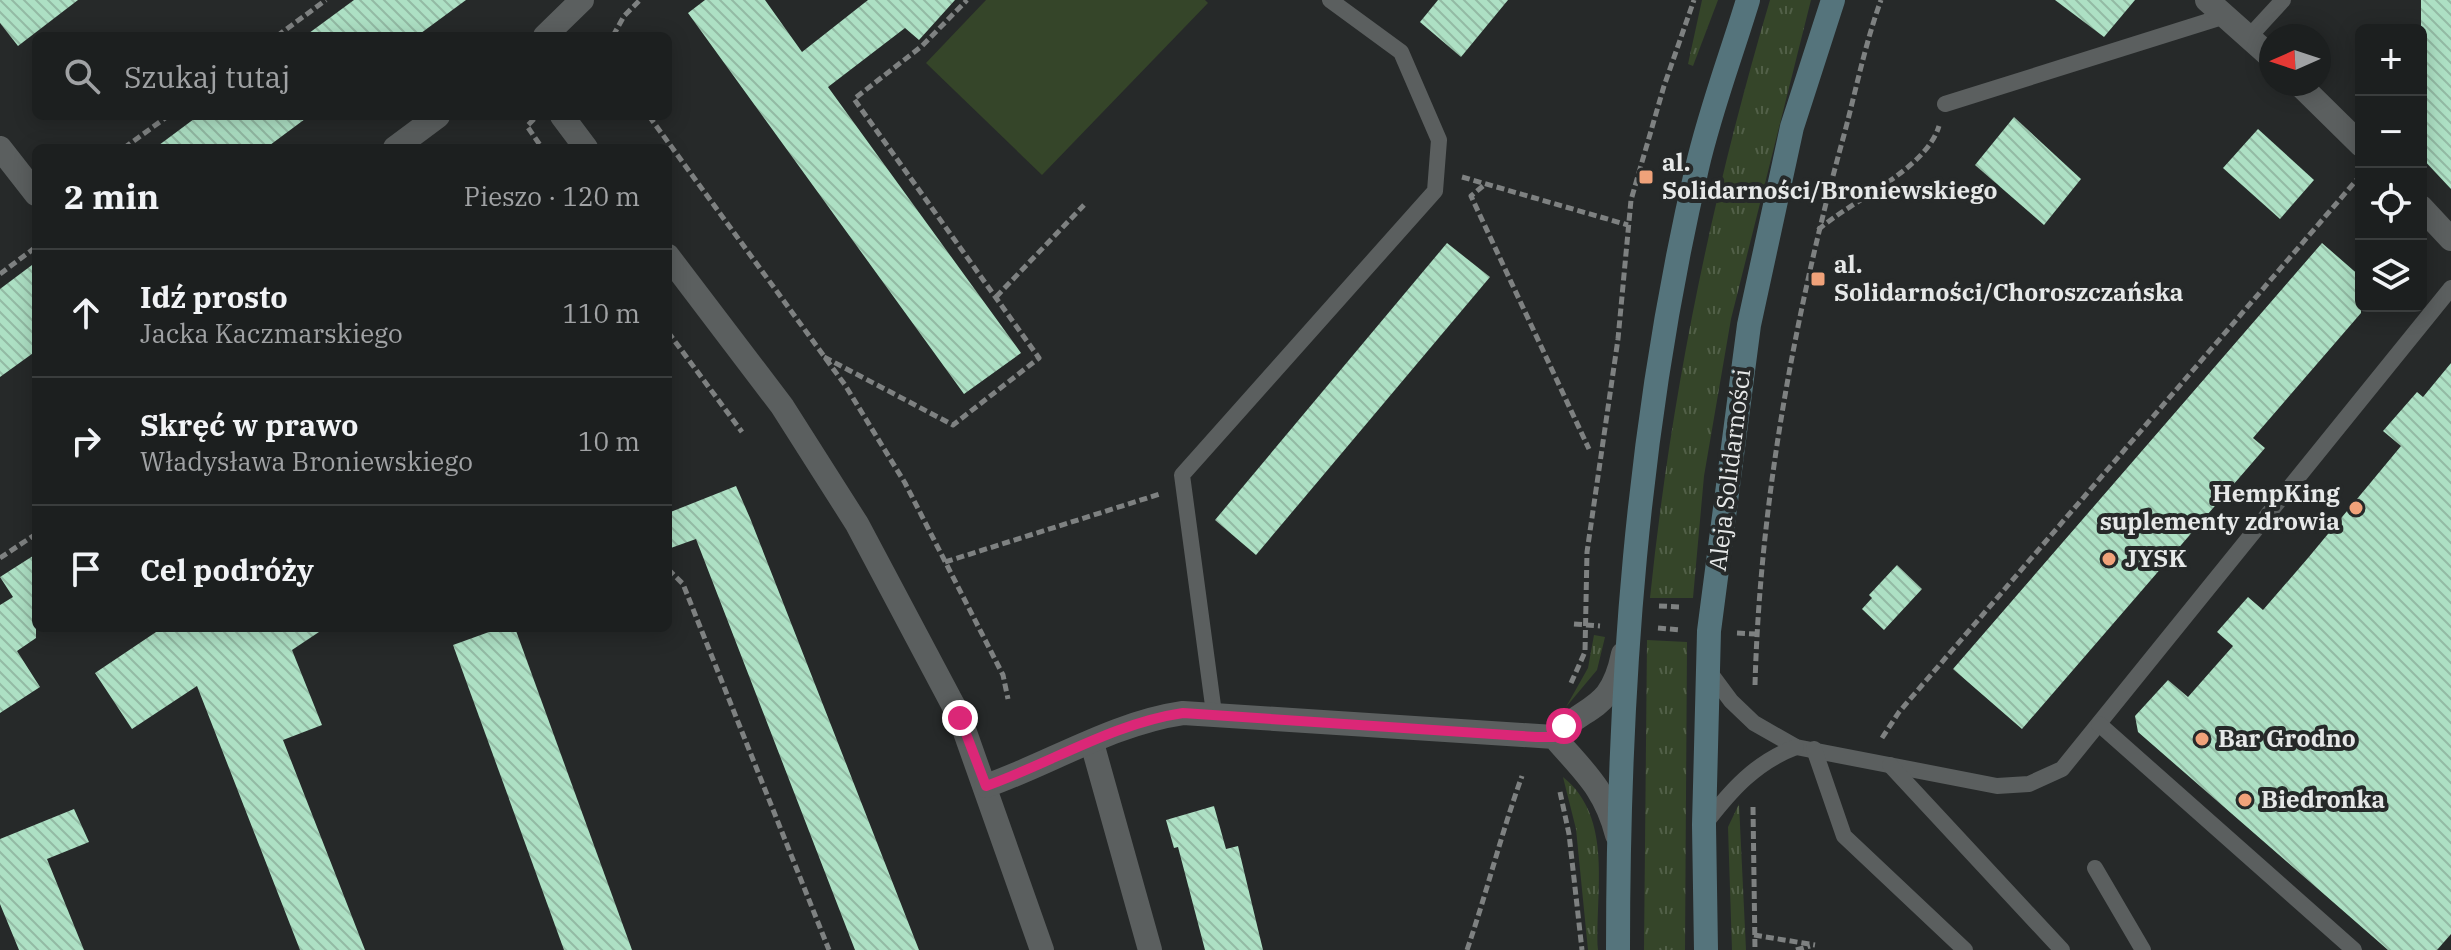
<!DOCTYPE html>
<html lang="pl">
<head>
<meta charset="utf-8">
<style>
  :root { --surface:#1c1f1f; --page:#252728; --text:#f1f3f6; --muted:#a0a2a4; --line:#3a3d3d }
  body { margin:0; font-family:"IBM Plex Serif",serif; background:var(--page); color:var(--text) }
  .controls { position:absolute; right:24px; top:24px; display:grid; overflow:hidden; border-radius:12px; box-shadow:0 4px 20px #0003 }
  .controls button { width:72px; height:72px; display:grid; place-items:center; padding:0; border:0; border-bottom:2px solid var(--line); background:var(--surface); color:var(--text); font:40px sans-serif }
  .compass { position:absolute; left:2259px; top:24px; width:72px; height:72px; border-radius:50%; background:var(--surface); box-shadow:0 4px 20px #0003; rotate:267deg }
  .stop { position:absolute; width:24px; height:24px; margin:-18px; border:6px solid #db2777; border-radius:50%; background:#fff }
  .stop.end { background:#db2777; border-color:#fff; box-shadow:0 2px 8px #0008 }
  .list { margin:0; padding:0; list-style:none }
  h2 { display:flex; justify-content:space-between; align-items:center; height:104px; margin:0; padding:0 32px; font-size:34px }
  h2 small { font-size:26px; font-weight:400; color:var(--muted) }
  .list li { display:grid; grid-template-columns:52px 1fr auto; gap:24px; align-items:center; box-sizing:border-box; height:128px; padding:0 32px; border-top:2px solid var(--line) }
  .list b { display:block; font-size:30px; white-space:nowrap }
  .list p { margin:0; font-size:26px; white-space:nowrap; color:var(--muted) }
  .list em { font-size:26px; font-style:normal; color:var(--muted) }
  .icon { flex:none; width:44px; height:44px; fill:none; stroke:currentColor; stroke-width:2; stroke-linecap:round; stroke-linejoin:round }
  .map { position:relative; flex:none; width:2451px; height:950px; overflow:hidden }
  .search { position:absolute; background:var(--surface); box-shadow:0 4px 20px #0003; left:32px; top:32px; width:640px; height:88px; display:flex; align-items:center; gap:20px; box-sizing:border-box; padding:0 28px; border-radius:12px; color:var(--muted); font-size:30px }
  .panel { position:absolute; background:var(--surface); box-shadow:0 4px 20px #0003; left:32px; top:144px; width:640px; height:488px; border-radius:12px }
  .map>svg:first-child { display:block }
  .grass { fill:url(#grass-tufts) }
  .pitch { fill:#354529 }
  .building { fill:url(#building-back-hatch) }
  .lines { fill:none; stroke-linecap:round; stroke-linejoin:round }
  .path { stroke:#7e8181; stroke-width:5; stroke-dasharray:8 4; stroke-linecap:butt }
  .lane { stroke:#5b5f5f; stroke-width:16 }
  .street { stroke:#5b5f5f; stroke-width:24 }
  .secondary { stroke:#55747c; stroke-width:24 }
  .route { stroke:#db2777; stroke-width:10 }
  .poi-dot { fill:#f0a27a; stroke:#262929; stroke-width:3 }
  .labels { text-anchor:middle; stroke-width:8; stroke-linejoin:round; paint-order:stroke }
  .poi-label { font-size:24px; font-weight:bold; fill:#e6e8e8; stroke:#262929; text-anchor:start }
  .street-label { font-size:24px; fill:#e6e8e8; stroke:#262929 }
</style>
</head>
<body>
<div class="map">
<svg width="2451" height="950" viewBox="0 0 2451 950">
  <defs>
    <pattern id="grass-tufts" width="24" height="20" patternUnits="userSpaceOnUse" patternTransform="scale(2)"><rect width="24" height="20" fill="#354529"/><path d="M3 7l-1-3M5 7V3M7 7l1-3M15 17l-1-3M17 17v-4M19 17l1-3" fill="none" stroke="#526048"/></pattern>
    <pattern id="building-back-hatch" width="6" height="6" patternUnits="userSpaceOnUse" patternTransform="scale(2)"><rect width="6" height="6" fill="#ade0c4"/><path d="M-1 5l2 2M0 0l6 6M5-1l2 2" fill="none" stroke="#93baa4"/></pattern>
  </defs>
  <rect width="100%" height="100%" fill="#262929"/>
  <g class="grass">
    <path d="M1702,0h16l-25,66 -5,-2z"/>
    <path d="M1770,0h41l-80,319 -27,157 -11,122h-43c21,-204 62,-402 120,-598z"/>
    <path d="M1594,635l11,2 -8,33 -31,37 22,-39z"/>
    <path d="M1647,640l40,2 -2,308h-41z"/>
    <path d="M1563,777c51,41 32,114 35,173h-10l-12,-121z"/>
    <path d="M1739,804l7,146h-14l-4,-123z"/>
  </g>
  <path class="pitch" d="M986,0h219l3,3 -166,172 -116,-112z"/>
  <g class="building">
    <path d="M0,0h78l-60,46 -18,-23z"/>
    <path d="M354,0h112l-49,36h-112z"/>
    <path d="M705,0h60l37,52 66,-52h87l-36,40 -14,-12 -77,59 193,266 -57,41 -276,-381z"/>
    <path d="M1438,0h70l-47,57 -41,-35z"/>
    <path d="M2055,0h80l-31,37z"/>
    <path d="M2421,0h30v189l-30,-32z"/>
    <path d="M198,116h111l-43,32h-111z"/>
    <path d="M2014,117l67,62 -37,46 -69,-60z"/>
    <path d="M2258,129l56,51 -34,39 -57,-51z"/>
    <path d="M1447,243l43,34 -234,278 -41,-35z"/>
    <path d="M2322,243l39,34v36l-108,125 12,10 -243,281 -69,-60z"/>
    <path d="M36,262v89l-36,26v-88z"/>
    <path d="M2451,363v571l-14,16h-49l-250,-218 -3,-16 33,-36 20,17 45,-51 -16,-14 31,-35 15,13 45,-52 93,-112 -18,-15 34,-39 6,5z"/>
    <path d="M736,486l14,32 169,432h-64l-159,-411 -28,10v-36z"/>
    <path d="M36,554v84l-19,13 23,36 -40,26v-108l13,-8 -13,-20z"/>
    <path d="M1897,565l25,24 -38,41 -22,-21 10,-11 -3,-3z"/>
    <path d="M162,628h163l-33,22 30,75 -39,15 82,210h-65l-103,-264 -65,43 -37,-56z"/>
    <path d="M500,628h15l117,322h-68l-111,-305z"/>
    <path d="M1214,806l12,43 12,-3 25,104h-58l-27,-103 -4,1 -8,-28z"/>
    <path d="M74,809l15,33 -42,17 37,91h-65l-19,-46v-65z"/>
  </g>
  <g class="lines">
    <g class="path">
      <path d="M277,36l49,-36"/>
      <path d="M613,36l11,-20 16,-16"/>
      <path d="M649,116l196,269 60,98 98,192 5,24"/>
      <path d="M534,119l-7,7 15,22"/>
      <path d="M124,148l44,-32"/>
      <path d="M1462,177l166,48"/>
      <path d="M1483,186l-12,10 118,253"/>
      <path d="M1818,230c35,-31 107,-59 121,-104"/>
      <path d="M0,274l36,-27"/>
      <path d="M996,297l88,-92"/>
      <path d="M668,332l74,100"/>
      <path d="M824,357l129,68 86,-67 -185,-259 68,-53 45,-46"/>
      <path d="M0,558l36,-24"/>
      <path d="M945,562l215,-68"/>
      <path d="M668,569l15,15 146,366"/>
      <path d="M1659,606l22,1"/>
      <path d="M1574,624l26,2"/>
      <path d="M1658,628l22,2"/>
      <path d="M1737,633l19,1"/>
      <path d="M1571,683l14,-31 2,-100 31,-213 13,-139 33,-114 30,-86"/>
      <path d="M1755,685c5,-185 40,-372 89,-550 12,-45 21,-91 37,-135"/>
      <path d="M1882,738l17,-26 461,-536"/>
      <path d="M1560,792l9,42 13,116"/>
      <path d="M1753,807l2,143"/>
      <path d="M1754,935l61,10"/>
      <path d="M1467,950c20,-58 34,-116 55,-174"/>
      <path d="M1796,950l14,-4"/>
    </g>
    <g class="lane">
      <path d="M2249,37l34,-37"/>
      <path d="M1945,104l280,-88"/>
      <path d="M1708,670l23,31 23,22 42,24 201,39 32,-2 33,-15 389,-481"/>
      <path d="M1214,713l-32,-238 253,-284 4,-51 -38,-88 -71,-52"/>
      <path d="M2099,724l255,226"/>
      <path d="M1814,749l30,87 121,114"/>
      <path d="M1890,765l172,185"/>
      <path d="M1705,824c26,-34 51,-62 91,-77"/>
      <path d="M2095,868l48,82"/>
    </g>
    <g class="street">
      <path d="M2207,0l64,57"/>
      <path d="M545,36l37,-36"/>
      <path d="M2299,84l62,61"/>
      <path d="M562,116l24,32"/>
      <path d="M0,148l36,46"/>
      <path d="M395,148l43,-32"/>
      <path d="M2421,207l30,32"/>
      <path d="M668,256l114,150 75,118 103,194 82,232"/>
      <path d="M1554,737c32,-34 57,-24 69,-83"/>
      <path d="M1092,743l58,207"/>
      <path d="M986,786c65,-23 128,-63 197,-73l371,24c30,35 51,51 63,98"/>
    </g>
    <g class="secondary">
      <path d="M1618,950c0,-263 19,-525 79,-782 13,-57 34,-112 51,-168"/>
      <path d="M1706,950l-2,-125 5,-194 40,-306 43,-198 41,-127"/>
    </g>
  </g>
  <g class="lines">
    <path class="route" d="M960,718l26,68c65,-23 128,-63 197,-73l353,24h18l10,-11"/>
  </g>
  <g class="poi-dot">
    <rect x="1638" y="169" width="16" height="16" rx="4"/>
    <rect x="1810" y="271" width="16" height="16" rx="4"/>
    <circle cx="2356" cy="508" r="8"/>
    <circle cx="2109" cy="559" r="8"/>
    <circle cx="2202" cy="739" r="8"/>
    <circle cx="2245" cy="800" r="8"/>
  </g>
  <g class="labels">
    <g class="poi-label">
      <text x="1662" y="171">al.<tspan x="1662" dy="28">Solidarności/Broniewskiego</tspan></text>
      <text x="1834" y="273">al.<tspan x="1834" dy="28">Solidarności/Choroszczańska</tspan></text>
      <text x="2340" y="502" text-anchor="end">HempKing<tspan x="2340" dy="28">suplementy zdrowia</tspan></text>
      <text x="2125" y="567">JYSK</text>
      <text x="2218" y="747">Bar Grodno</text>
      <text x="2261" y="808">Biedronka</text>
    </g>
    <g class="street-label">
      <text transform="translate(1730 470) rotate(-83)" y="8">Aleja Solidarności</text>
    </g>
  </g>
</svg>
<div class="controls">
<button>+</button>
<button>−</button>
<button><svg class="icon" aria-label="locate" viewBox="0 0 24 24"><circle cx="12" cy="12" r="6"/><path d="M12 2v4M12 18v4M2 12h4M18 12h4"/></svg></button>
<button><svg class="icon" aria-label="layers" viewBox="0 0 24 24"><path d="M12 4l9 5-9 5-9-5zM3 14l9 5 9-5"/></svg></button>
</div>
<svg class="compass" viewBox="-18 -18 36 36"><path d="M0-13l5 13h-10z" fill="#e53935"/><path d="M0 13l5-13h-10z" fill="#a0a2a4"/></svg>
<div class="stop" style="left:1564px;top:726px"></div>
<div class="stop end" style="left:960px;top:718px"></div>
<div class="search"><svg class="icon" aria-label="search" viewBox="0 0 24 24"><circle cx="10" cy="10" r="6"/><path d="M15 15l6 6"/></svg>Szukaj tutaj</div>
<section class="panel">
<h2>2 min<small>Pieszo · 120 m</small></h2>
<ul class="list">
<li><svg class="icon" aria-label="ahead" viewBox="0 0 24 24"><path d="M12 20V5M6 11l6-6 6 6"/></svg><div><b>Idź prosto</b><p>Jacka Kaczmarskiego</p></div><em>110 m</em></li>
<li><svg class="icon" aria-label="right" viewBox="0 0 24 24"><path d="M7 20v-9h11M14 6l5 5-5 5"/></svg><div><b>Skręć w prawo</b><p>Władysława Broniewskiego</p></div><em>10 m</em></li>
<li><svg class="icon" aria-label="arrive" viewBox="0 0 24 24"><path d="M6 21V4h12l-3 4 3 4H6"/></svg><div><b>Cel podróży</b></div></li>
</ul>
</section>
</div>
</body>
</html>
